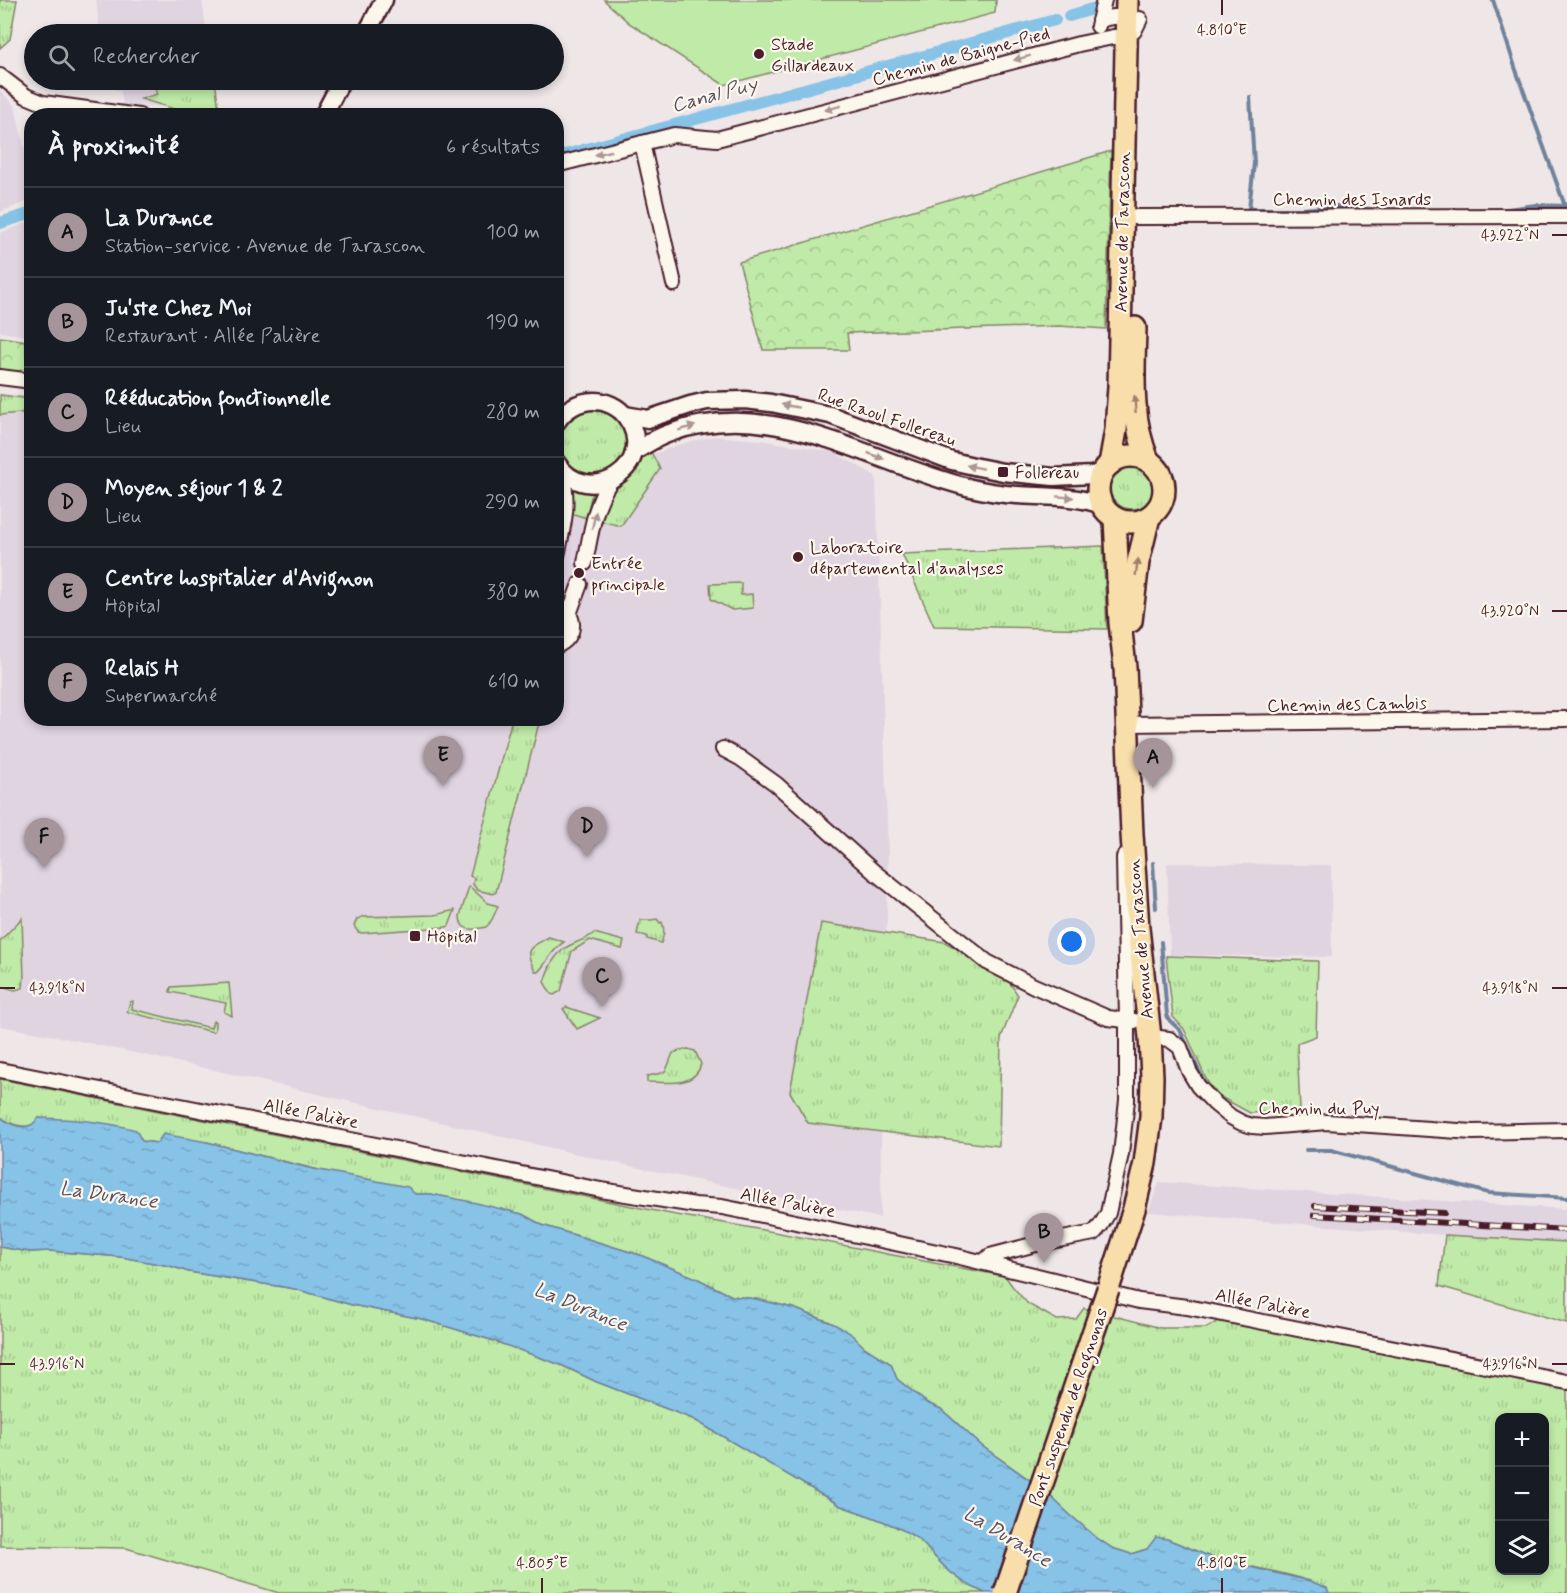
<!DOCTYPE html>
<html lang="fr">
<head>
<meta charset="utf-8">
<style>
  :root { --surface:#171b24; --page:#20242c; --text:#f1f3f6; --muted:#9ea1a6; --line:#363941; --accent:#a6949b }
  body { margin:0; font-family:Mynerve,sans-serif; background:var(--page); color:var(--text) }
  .controls { position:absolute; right:18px; bottom:18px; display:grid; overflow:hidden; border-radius:12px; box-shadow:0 3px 9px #0003 }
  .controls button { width:54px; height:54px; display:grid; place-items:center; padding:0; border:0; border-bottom:2px solid var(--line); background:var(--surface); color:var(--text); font:30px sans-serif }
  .you { position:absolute; left:1072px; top:942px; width:21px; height:21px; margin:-15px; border:4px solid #fff; border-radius:50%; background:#1a73e8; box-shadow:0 0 0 9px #1a73e833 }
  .badge { display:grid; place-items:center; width:39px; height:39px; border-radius:50%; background:var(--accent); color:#111; font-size:20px; font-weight:700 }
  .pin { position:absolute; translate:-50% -50px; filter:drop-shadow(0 2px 3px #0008) }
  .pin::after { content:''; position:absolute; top:32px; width:21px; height:18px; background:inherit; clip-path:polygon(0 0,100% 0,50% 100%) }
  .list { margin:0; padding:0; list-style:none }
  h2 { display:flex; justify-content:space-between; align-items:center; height:78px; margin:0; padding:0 24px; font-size:26px }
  h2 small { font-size:20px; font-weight:400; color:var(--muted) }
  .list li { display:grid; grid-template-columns:39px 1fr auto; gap:18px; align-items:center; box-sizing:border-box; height:90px; padding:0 24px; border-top:2px solid var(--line) }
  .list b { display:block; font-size:22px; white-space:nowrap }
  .list p { margin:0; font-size:20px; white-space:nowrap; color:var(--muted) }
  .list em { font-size:20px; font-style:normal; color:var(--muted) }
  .icon { flex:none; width:33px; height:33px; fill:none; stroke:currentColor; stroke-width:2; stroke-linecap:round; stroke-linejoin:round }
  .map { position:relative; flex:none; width:1567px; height:1593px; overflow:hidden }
  .search { position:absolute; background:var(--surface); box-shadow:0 3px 9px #0003; left:24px; top:24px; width:540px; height:66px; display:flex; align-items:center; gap:15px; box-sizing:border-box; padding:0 21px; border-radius:33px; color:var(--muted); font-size:22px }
  .panel { position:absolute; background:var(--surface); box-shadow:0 3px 9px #0003; left:24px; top:108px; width:540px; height:618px; border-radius:24px }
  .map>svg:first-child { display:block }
  .built { fill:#e1d4e1 }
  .grass { fill:url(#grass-tufts); stroke:#848469; stroke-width:1.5; fill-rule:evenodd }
  .forest { fill:url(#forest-crowns); stroke:#848469; stroke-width:1.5 }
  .park { fill:#bfeaa7; stroke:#848469; stroke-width:1.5 }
  .water { fill:url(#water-ripples); stroke:#6f819c; stroke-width:1.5 }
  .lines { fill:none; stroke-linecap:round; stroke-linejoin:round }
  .stream { stroke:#6f819c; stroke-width:4 }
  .canal { stroke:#87c2e7; stroke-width:12 }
  .minor-casing { stroke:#4a1f2b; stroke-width:18 }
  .tertiary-casing { stroke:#4a1f2b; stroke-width:21 }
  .primary-casing { stroke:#4a1f2b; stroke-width:26 }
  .minor { stroke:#fbf7ec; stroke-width:14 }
  .tertiary { stroke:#fbf7ec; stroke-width:16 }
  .primary { stroke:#f8deab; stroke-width:21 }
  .rail-casing { stroke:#4a1f2b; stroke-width:6 }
  .rail { stroke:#fbf7ec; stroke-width:4; stroke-dasharray:11; stroke-linecap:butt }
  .primary-bridge-casing { stroke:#4a1f2b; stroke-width:26; stroke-linecap:butt }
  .primary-bridge { stroke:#f8deab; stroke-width:21 }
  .oneway { fill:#ab9695 }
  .oneway2 { fill:#a17e6b }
  .ticks { fill:none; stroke:#4a1f2b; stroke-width:2 }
  .poi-dot { fill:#4a1f2b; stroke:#fbf7ec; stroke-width:2 }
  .labels { text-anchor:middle; stroke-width:4.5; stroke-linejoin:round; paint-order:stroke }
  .poi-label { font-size:18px; fill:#4a1f2b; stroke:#fbf7ec; text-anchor:start }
  .street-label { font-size:18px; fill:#4a1f2b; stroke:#fbf7ec }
  .water-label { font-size:20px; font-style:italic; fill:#5c5063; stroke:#fbf7ec }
  .ticks-label { font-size:15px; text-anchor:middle; fill:#4a1f2b; stroke:#fbf7ec; stroke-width:4.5; stroke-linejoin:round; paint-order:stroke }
</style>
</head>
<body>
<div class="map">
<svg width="1567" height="1593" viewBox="0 0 1567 1593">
  <defs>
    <pattern id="grass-tufts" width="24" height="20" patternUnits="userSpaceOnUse" patternTransform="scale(1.5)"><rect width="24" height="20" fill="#bfeaa7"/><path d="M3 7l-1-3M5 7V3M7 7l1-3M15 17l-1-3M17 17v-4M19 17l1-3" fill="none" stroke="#a6c890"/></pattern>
    <pattern id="forest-crowns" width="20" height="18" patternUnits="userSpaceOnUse" patternTransform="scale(1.5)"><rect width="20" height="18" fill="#bfeaa7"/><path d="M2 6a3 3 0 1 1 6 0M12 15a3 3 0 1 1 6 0" fill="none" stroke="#a6c890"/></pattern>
    <pattern id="water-ripples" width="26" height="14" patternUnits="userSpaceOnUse" patternTransform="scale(1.5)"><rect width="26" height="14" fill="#87c2e7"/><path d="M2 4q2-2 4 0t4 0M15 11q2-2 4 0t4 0" fill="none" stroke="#76a6c6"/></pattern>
  </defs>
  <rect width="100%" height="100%" fill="#efe7e7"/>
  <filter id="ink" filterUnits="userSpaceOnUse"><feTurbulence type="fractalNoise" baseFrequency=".0167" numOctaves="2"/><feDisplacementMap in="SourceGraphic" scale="12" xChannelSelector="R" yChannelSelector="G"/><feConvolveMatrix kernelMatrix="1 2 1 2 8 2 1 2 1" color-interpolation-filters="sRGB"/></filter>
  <g filter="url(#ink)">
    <g class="built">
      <path d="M96,0h106l5,34h-107z"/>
      <path d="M104,81l108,-1 4,27 -93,-2 -2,-13z"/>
      <path d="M0,90l15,16 17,76 -1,18 -31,12z"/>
      <path d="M31,221v116l-31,-5v-99z"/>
      <path d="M0,393l31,4 1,321h524l1,-230 30,13 34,-8 27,-37 33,-12 33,-8 48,4 72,12 42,24 12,377 -2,123 -5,158v58l-1,26 -251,-52 -411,-95 -158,-34 -60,-11z"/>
      <path d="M1167,863l164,2 1,92 -162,-2z"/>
      <path d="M1159,1182l408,27v33l-122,-7 -297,-23z"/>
    </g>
    <g class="grass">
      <path d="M0,0h17l-7,39 -10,9z"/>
      <path d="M152,80h63l4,30 -45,-1 -33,-10 16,-5z"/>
      <path d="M0,395l31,4v13l-31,3z"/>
      <circle cx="592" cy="442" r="34"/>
      <path d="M650,450l10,19 -39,57 -21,-5c1,-23 19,-32 31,-49 6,-8 11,-15 19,-22z"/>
      <circle cx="1132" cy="486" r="23"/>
      <path d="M571,485l25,5 -5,7 -5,21 -15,-5z"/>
      <path d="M1103,546l4,83 -173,-3 -32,-72z"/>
      <path d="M741,583v12l11,-1 1,14 -21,2 -21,-11 -1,-15z"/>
      <path d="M512,719h28l-44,173 -3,2 -16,-4 -4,-6 1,-6 -4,-2z"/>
      <path d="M469,886l19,17 10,3c-3,6 -6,17 -12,21 -2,1 -7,1 -10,2 -10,1 -16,-2 -16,-13z"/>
      <path d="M455,910l-6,16 -3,1 -84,6 -4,-1 -4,-6 3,-7 5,-2 73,-2z"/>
      <path d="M22,918l2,60 -1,10 -8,2 -15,-4v-45z"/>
      <path d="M657,919l3,4 2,-1c3,8 2,13 -1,21l-14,-4v-3l-10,-2 3,-14h11z"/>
      <path d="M821,923l124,19 61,35 12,18 -17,43 -2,108 -191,-23 -18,-31z"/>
      <path d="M594,933l30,8 -2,8 -32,-9 -18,11 -11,40 -7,4 -3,-1 -7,-12c4,-13 9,-25 20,-33 9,-7 21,-8 30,-16z"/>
      <path d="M549,937l15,5c-13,8 -16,20 -26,30l-3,-1c-12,-23 -7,-22 14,-34z"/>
      <path d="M1166,956l152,5 -2,75 -19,7 3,67 -50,3 -33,-18 -10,-14 -23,-52 -11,-12z"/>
      <path d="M229,983l3,33 -8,-4 2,-9 -56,-11 1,-5z"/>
      <path d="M133,1001l-1,8 79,19 2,-7h2v9l-2,2 -86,-20 3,-10z"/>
      <path d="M566,1007l34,11 -23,11 -14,-20z"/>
      <path d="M688,1049l7,2 6,13c-6,24 -35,18 -54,18v-6c23,-4 17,-2 26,-23l8,-3z"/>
      <path d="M0,1079l676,136c110,17 219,42 329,61l8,11 15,17 29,16 19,-1 8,-11 77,20h45l16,-9 345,68v206h-238c-9,-17 -92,-27 -114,-35 -16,-5 -32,-13 -48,-19l-20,10 -16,5 -19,-6 -15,-10 -28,-24 -24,-23 -63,-45 -41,-37 -14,-6 -30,-24 -6,-15 -27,-17 -10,-10 -24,-15 -37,-14 -37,-9 -24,-3 -36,-18 -56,-23 -98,-30 -20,-11 -91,-20h-16l-208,-52 -50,1 -127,-17c-12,1 -19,-2 -30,-9zM1500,1418h44v152h-44z"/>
      <path d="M1445,1235l122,7v81l-128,-37z"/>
      <path d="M0,1247l30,5 20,-1 71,6 49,9 19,6 106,17 57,16 70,14 69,21 70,25 36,17 96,37 148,87c23,8 57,19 77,33 7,5 12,14 19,20 14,16 29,26 48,34h-706l-153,-45 -126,-2z"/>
    </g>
    <g class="forest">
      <path d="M1111,151l-5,178 -47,-3 -212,7 2,17h-86l-24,-88z"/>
      <path d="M0,337l26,4v14l4,19 -30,-4z"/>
    </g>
    <path class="park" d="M604,0h392l-1,13 -271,72 -95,-62z"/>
    <path class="water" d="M0,1117c8,6 20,13 31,8 3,-1 5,-5 8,-7 33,1 65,3 97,12l6,11 15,2 6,-9 44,8 102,26 99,19 7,7h16l41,8 50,12 20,11 98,30 56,23 36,18 24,3 37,9 41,16 16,9 14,14 27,17 6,15 30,24 14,6 41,37 63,45 24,23 28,24 15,10 19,6 16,-5 9,-12 11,2 49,20 94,22 17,7 2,5h-344c-19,-8 -34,-18 -48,-34 -7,-6 -12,-15 -19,-20 -20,-14 -54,-25 -77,-33l-148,-87 -96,-37 -36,-17 -70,-25 -69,-21 -70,-14 -57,-16 -106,-17 -19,-6 -49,-9 -71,-6 -20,1 -30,-5z"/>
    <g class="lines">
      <g class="stream">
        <path d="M1493,0l23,70 49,136"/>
        <path d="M1250,97l4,66 -5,46h55l32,-3 33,3 94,1"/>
        <path d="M1500,210l36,-5 31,1"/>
        <path d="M1153,863l3,45"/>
        <path d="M1161,942l6,73 3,6 10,9 26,56"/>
        <path d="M1306,1150h25l157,43 79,5"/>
      </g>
      <g class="canal">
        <path d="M1069,16l23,-7"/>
        <path d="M558,157l497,-137"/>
        <path d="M0,223l32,-10"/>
      </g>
      <g class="minor-casing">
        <g id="minor">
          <path d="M1099,21c13,-6 21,-5 34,1"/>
          <path d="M1098,26l6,-26"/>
          <path d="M0,76l26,20 17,7 96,13"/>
          <path d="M642,143l32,141"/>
          <path d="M556,165l118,-30 43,4 362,-95 34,-7h13l8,-6 6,-12"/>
          <path d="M1136,217l431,-1"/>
          <path d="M0,377l32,4"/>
          <path d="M557,556c7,-33 13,-54 4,-87"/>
          <path d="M585,563c6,-30 9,-58 26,-83"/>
          <path d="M556,604c21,9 22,33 0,42"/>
          <path d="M569,614l11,-30"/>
          <path d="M1127,724l440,-5"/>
          <path d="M723,749l17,9 36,26 97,87 114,91 47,24 74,32 26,3"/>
          <path d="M1150,1037l19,2 11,8 9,24 9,15 16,17 17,14 11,6 10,3 13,1 62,-5 146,10 94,-2"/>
          <path d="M0,1070l601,120 94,15 27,2 50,10 184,39 183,45 48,6 380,75"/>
          <path d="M983,1262l7,-6 46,-12 58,-11 7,-8 7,-12 13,-59 6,-54v-79l-3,-164"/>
        </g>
      </g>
      <g class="tertiary-casing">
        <g id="tertiary">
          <path d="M366,34l18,-34"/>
          <path d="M323,116l19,-36"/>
          <path d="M625,415l23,4 42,-14 17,-4 38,-1 26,3 59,12 122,46 26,6 25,5 51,5 38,-2 11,-3"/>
          <path d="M556,423c8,-13 22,-22 38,-22 12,0 25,6 32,16 35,47 -37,96 -70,45"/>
          <path d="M634,452c11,-7 23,-15 36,-19 103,-38 200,30 297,54 16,4 33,7 50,8 29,2 57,0 85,10"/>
        </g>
      </g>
      <g class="primary-casing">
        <g id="primary">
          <path d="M1135,328c-1,45 -5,90 13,132"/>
          <circle cx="1131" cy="489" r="33"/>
          <path d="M1110,464l6,-34 3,-43 8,-387"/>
          <path d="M1131,621l7,-59 11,-45"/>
          <path d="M1108,1289l26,-80 11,-46 6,-46 1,-40 -2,-40 -12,-109 -6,-94 -7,-167 -5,-44 -5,-105"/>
        </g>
      </g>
      <use href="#minor" class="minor"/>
      <use href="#tertiary" class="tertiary"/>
      <use href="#primary" class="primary"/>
      <g class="rail-casing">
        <g id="rail">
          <path d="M1315,1206l129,7"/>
          <path d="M1314,1215l253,15"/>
        </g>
      </g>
      <use href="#rail" class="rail"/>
      <g class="primary-bridge-casing">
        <path id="primary-bridge" d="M1005,1593l103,-304"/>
      </g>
      <use href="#primary-bridge" class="primary-bridge"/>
    </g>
    <defs><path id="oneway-solid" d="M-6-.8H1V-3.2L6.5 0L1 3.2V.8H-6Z" transform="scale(1.5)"/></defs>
    <g class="oneway">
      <use href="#oneway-solid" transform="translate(1022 58) rotate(165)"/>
      <use href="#oneway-solid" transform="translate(833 108) rotate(165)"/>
      <use href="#oneway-solid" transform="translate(603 153) rotate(165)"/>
      <use href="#oneway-solid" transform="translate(790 406) rotate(-170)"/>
      <use href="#oneway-solid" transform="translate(687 428) rotate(-15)"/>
      <use href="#oneway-solid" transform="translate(876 456) rotate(20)"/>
      <use href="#oneway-solid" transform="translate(975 467) rotate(-168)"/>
      <use href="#oneway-solid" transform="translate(1065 497) rotate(4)"/>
      <use href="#oneway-solid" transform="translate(594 520) rotate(-77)"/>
    </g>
    <g class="oneway2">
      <use href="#oneway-solid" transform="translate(1135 404) rotate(-94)"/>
      <use href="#oneway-solid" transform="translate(1137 567) rotate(-81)"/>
    </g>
  </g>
  <path class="ticks" d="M1222,0v15M1552,235h15M1552,611h15M0,988h15M1552,988h15M0,1364h15M1552,1364h15M542,1578v15M1222,1578v15"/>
  <g class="poi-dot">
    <circle cx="759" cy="54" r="6"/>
    <rect x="997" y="466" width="12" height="12" rx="3"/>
    <circle cx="798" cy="557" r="6"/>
    <circle cx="579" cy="573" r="6"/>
    <rect x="409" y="930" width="12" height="12" rx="3"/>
  </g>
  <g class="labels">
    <g class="poi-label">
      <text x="771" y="50">Stade<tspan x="771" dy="21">Gillardeaux</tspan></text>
      <text x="1015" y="478">Follereau</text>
      <text x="810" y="553">Laboratoire<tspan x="810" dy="21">départemental d'analyses</tspan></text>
      <text x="591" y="569">Entrée<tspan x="591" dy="21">principale</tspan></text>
      <text x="427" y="942">Hôpital</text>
    </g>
    <g class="street-label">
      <text transform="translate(961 56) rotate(-15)" y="6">Chemin de Baigne-Pied</text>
      <text x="1352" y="205">Chemin des Isnards</text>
      <text transform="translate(1122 232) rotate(-89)" y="6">Avenue de Tarascon</text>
      <text transform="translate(887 417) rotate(19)" y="6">Rue Raoul Follereau</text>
      <text transform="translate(1347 704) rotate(-1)" y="6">Chemin des Cambis</text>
      <text transform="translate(1140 939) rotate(-95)" y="6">Avenue de Tarascon</text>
      <text x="1319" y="1114">Chemin du Puy</text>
      <text transform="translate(311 1113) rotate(11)" y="6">Allée Palière</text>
      <text transform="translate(788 1202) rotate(11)" y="6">Allée Palière</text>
      <text transform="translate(1263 1303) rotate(11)" y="6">Allée Palière</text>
      <text transform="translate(1068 1407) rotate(-71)" y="6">Pont suspendu de Rognonas</text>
    </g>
    <g class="water-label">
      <text transform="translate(714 94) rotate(-15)" y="7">Canal Puy</text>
      <text transform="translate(109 1194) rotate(8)" y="7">La Durance</text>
      <text transform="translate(581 1306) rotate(22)" y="7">La Durance</text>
      <text transform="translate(1008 1536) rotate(31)" y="7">La Durance</text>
    </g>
  </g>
  <g class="ticks-label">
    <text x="1222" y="35">4.810°E</text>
    <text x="1510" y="240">43.922°N</text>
    <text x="1510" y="616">43.920°N</text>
    <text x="57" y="993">43.918°N</text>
    <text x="1510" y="993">43.918°N</text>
    <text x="57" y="1369">43.916°N</text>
    <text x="1510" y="1369">43.916°N</text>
    <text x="542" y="1568">4.805°E</text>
    <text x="1222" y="1568">4.810°E</text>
  </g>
</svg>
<div class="controls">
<button>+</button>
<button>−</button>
<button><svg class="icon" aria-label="layers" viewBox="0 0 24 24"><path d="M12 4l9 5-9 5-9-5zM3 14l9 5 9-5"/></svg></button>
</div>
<div class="you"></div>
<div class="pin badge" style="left:1153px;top:788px">A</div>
<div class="pin badge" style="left:1044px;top:1263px">B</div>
<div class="pin badge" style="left:602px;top:1007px">C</div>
<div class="pin badge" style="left:587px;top:857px">D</div>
<div class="pin badge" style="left:443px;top:786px">E</div>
<div class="pin badge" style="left:44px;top:868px">F</div>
<div class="search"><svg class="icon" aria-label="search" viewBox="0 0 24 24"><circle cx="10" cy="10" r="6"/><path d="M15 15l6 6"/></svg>Rechercher</div>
<section class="panel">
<h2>À proximité<small>6 résultats</small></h2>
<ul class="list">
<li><span class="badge">A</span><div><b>La Durance</b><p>Station-service · Avenue de Tarascon</p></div><em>100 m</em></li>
<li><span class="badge">B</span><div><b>Ju'ste Chez Moi</b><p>Restaurant · Allée Palière</p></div><em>190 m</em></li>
<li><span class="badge">C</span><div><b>Rééducation fonctionnelle</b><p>Lieu</p></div><em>280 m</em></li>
<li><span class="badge">D</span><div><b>Moyen séjour 1 &amp; 2</b><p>Lieu</p></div><em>290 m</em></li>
<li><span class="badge">E</span><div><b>Centre hospitalier d'Avignon</b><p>Hôpital</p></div><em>380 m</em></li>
<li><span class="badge">F</span><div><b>Relais H</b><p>Supermarché</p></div><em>610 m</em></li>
</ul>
</section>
</div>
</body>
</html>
